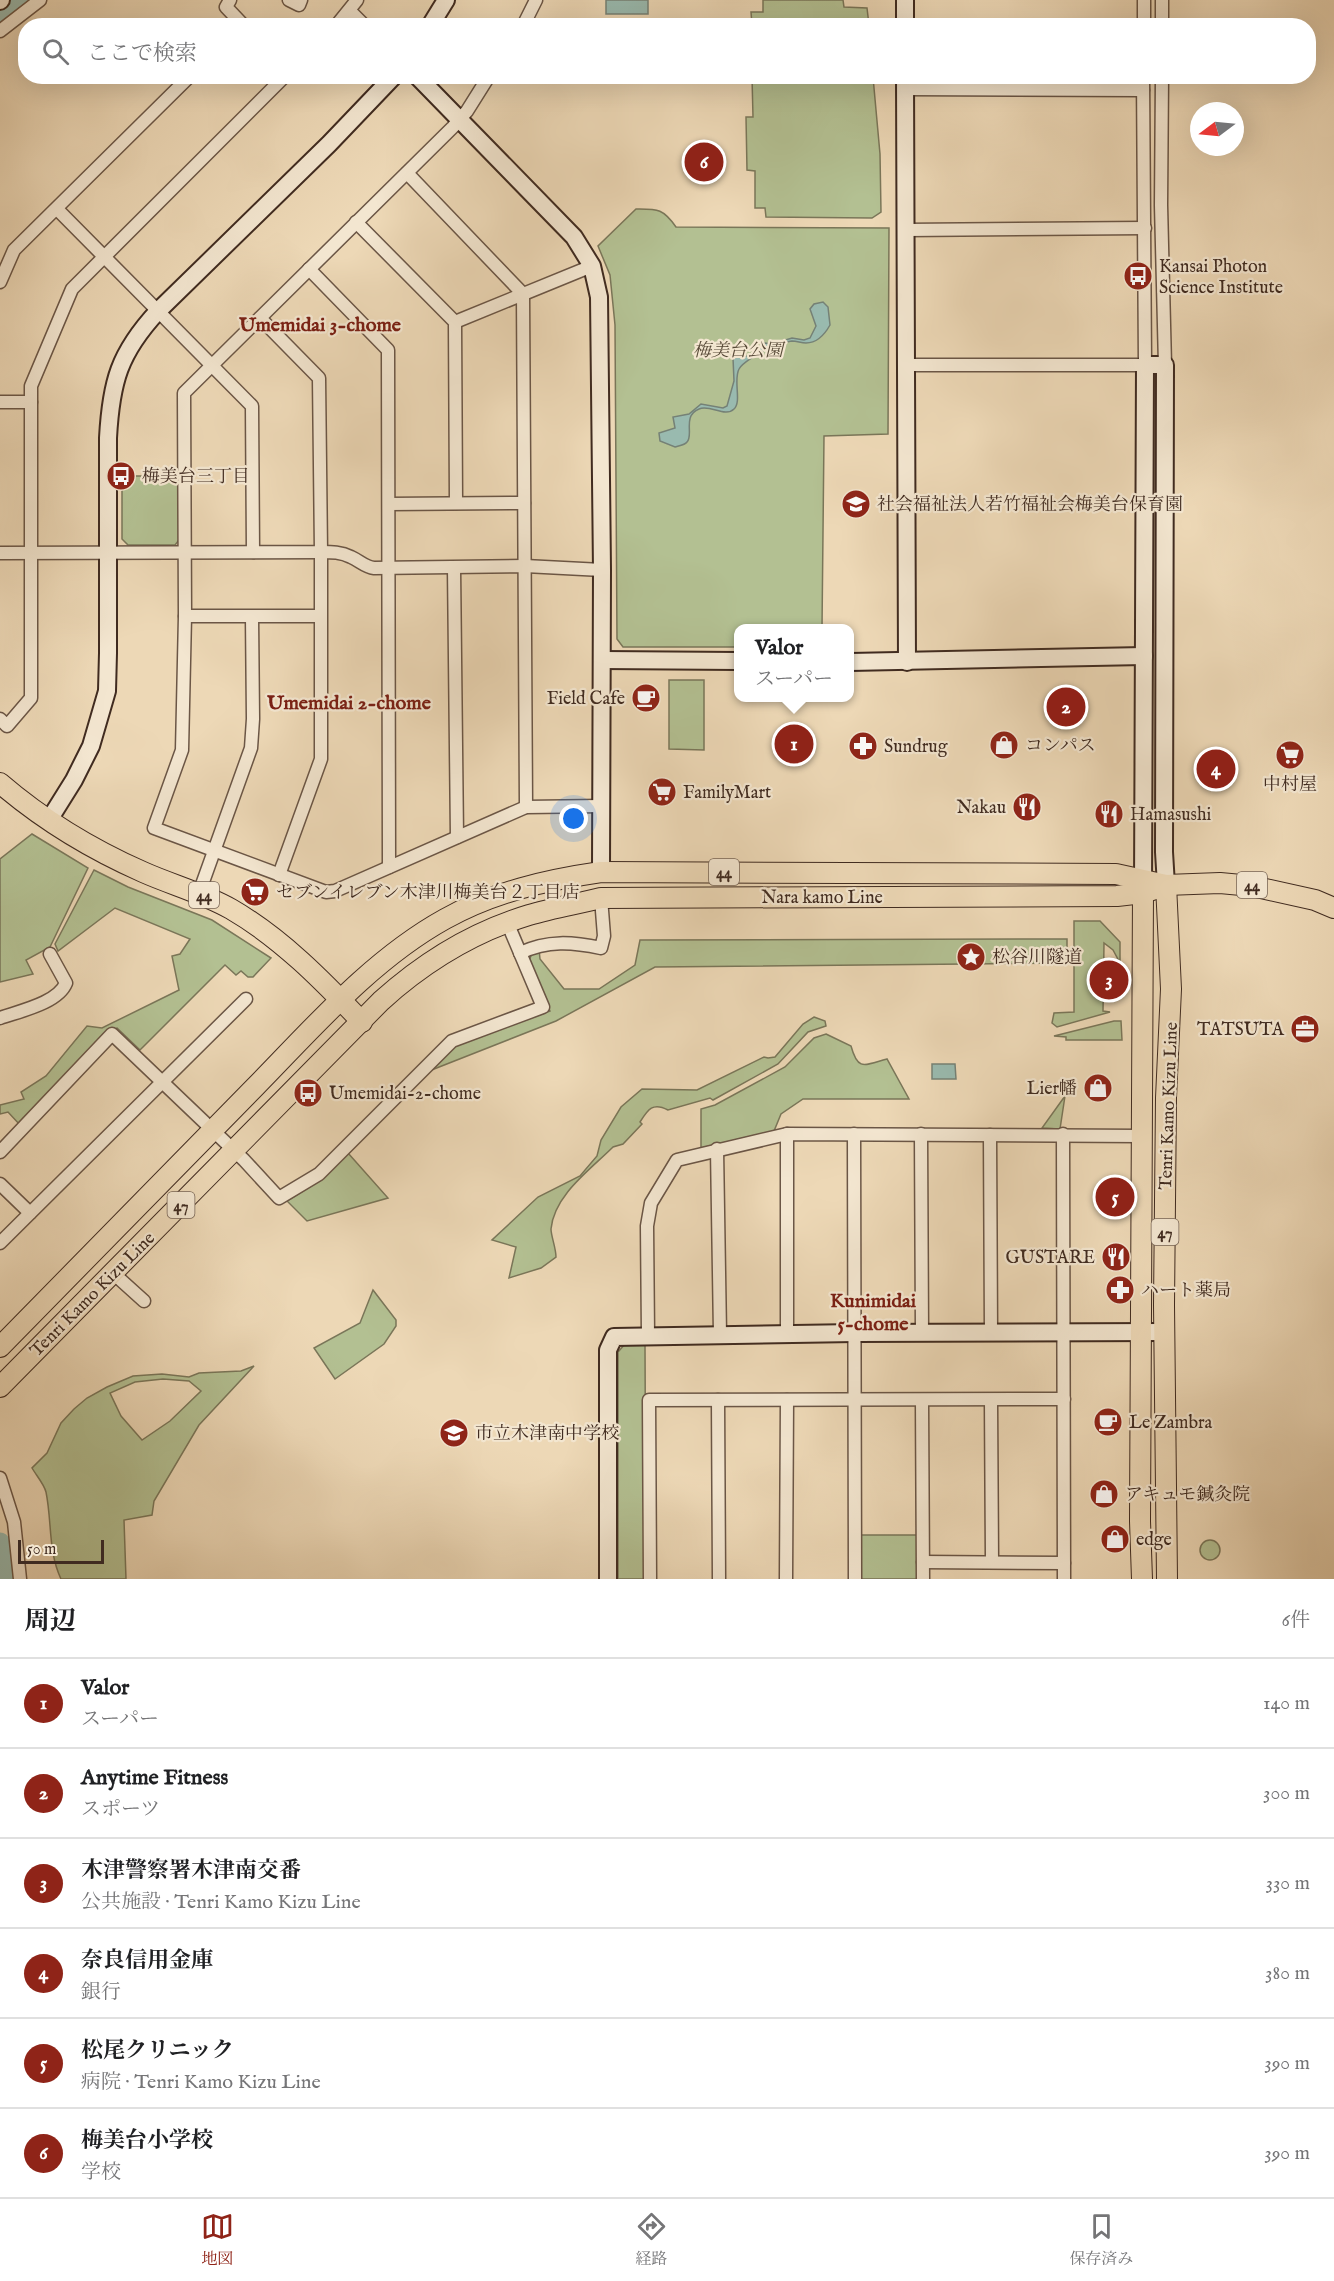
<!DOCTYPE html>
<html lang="ja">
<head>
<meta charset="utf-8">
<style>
  :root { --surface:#fff; --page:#f2f2f2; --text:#202124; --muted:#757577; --line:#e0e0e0; --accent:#8f2418 }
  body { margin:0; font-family:"IM FELL English","Noto Serif JP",serif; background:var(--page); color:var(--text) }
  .compass { position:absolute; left:1190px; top:102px; width:54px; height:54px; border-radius:50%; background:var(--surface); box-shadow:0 6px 24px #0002; rotate:254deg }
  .scale { position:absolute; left:18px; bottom:15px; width:86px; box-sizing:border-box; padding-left:6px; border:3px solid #402b20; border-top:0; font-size:16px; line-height:21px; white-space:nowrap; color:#402b20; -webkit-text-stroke:4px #f3e6d0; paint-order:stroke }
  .you { position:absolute; left:574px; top:819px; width:21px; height:21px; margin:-15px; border:4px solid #fff; border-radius:50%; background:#1a73e8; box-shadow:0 0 0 9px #1a73e833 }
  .badge { display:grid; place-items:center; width:39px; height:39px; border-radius:50%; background:var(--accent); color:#fff; font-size:20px; font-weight:700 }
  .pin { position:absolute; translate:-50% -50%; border:3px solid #fff; box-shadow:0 2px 6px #0006 }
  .popup { position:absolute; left:734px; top:624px; width:120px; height:78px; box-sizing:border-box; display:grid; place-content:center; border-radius:12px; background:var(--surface); filter:drop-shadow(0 2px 4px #0005); font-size:20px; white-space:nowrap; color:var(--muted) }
  .popup b { font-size:22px; color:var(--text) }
  .popup::after { content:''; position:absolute; left:50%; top:100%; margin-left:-12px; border:12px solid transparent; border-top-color:var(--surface) }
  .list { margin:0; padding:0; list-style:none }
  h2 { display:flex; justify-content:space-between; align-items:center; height:78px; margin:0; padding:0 24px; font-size:26px }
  h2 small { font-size:20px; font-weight:400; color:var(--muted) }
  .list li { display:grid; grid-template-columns:39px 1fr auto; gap:18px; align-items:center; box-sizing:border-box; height:90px; padding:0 24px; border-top:2px solid var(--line) }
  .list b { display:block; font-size:22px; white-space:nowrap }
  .list p { margin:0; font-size:20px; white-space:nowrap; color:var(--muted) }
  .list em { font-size:20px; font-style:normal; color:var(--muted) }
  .icon { flex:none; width:33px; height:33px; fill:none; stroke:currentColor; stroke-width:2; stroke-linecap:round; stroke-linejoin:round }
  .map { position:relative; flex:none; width:1334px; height:1579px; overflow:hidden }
  .search { position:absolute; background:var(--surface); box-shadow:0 6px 24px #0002; left:18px; right:18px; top:18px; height:66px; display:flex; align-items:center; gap:15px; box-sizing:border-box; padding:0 21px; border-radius:24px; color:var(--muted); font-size:22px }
  .sheet { height:618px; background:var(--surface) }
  nav { display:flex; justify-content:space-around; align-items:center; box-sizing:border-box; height:84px; border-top:2px solid var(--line); background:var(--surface); font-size:16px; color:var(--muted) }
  nav a { display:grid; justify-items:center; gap:3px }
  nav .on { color:var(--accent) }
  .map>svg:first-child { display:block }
  .green { fill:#b3c092; stroke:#7a7659; stroke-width:1.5; fill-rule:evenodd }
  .water { fill:#99baaf; stroke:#758176; stroke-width:1.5 }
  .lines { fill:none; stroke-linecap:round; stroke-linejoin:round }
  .river { stroke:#99baaf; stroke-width:21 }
  .street-casing { stroke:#6b5646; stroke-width:15 }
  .secondary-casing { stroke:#402b20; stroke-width:20 }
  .primary-casing { stroke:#402b20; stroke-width:22 }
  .street { stroke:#f3e6d0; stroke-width:12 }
  .secondary { stroke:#f3e6d0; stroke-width:16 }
  .primary { stroke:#edd8b6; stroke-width:20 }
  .labels { text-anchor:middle; stroke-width:4.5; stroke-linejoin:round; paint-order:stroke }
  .shield { fill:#f3e6d0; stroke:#766355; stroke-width:1.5 }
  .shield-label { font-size:16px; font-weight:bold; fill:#402b20 }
  .poi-label { font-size:18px; fill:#402b20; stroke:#f3e6d0; text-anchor:start }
  .park-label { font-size:18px; font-style:italic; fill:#574937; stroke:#f3e6d0 }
  .street-label { font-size:18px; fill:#402b20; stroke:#f3e6d0 }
  .neighbourhood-label { font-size:20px; font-weight:bold; fill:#7a1f14; stroke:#f3e6d0 }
</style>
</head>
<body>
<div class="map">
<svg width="1334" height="1579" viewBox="0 0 1334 1579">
  <rect width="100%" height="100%" fill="#edd8b6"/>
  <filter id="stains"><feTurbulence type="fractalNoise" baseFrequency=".00333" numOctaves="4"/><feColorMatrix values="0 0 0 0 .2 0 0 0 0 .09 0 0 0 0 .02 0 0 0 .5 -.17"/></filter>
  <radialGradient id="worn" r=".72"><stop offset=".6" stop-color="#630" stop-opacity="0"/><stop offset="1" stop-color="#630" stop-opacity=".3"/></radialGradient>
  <g class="green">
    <path d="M763,0h80l1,7 23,1 2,17h-117l-1,-13h12z"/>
    <path d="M752,77h121l7,77 1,58 -9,6 -106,-1 -1,-9h-10v-37l-8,-1 -1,-53h7z"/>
    <path d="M636,209c21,0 27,-1 40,18l213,1 -1,206 -64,2 -2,192h-84v19h-115l-6,-8 -2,-314 -5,-50 -12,-29z"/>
    <path d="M122,476h57v64l-4,5h-47l-6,-6z"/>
    <path d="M669,680h35v70l-35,-1z"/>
    <path d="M32,834l56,34 -38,79 -24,13 7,14 -33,8v-123z"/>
    <path d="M94,870l34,17 84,33 59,38 -18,19h-5l-7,-6 -5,4 -11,-10 -85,85 -23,-22 -97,97 -12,-13 -8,2v-9l24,-6 -3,-7 25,-16 41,-50 15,2 77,-38 -7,-34 8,-2 10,-15 -75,-31 -57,43 -3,-7z"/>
    <path d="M1074,921h26l20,21v21l-7,-13 -9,-7 -1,68 7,1 -53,15 -5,-4 2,-10 20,-1z"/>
    <path d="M1067,939v24l-412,4 -99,54 -127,50 28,-26 93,-34 -21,-50 3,-8 7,-4 1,10 24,30h35l36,-24 5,-25z"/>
    <path d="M814,1017l11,4 1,5 -18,6 -30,32 -65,36 -3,-2 -42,12c-15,-8 -20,-1 -28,12l2,2 -19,20 -10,3c-22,22 -59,48 -62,82 0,7 5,19 5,28l-15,11 -32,10 7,-31 -24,-7 46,-43 42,-21 17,-20 4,-16 20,-33 21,-18 55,1 67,-33 4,1 7,-1 28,-33z"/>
    <path d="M1114,1021h7l1,19h-56v-3l-12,-1z"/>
    <path d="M826,1034l25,12c7,26 14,19 36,13l22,40h-106l-22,15 -7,17 -73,17v-39l14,-4 70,-38 29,-29z"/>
    <path d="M1065,1096l-5,33 -18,-1z"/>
    <path d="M348,1153l40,45 -81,23 -20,-20 34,-21z"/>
    <path d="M373,1290l23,30v6l-12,18 -49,35 -21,-31 46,-25z"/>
    <path d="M625,1344l20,1 1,234h-28v-227z"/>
    <path d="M254,1366l-55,59 -45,76 -2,14 -28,5 2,59h-65c-13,-27 -9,-58 -15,-87 -2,-8 -10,-17 -14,-24l15,-15 14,-30 13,-14 13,-11 20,-11 26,-11 29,-2 27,3 10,-4 42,-2zM163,1379l26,2 12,10 -31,30 -28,19 -21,-24 -11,-23 25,-11z"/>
    <rect x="860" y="1535" width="58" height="44"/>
    <circle cx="1210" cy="1550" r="10"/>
  </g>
  <g class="water">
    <rect x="606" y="0" width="42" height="14"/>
    <path d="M823,302l5,5 2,18c-5,9 -13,18 -24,18 -5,0 -9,-2 -14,-2 -8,1 -20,5 -27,9 -6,3 -23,13 -26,19 -6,11 3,33 -5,40 -9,9 -24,-5 -35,0 -17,7 -5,26 -12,33 -2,3 -9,4 -12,5l-15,-6 -1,-8 16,-5 -2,-11 16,-3 12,-10 22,4 4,-2 7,-25 -1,-23 2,-2h15l15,-13 7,1 20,-6 12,2 6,-2 6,-12 -6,-17 4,-5z"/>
    <path d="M932,1064h23l1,15h-24z"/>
  </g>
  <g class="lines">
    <g class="river">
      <path d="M0,17l21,-17"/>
      <path d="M0,1543l6,36"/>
    </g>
    <g class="street-casing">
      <g id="street">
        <path d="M230,0l-4,7 18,19"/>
        <path d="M289,0l10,5 2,-5"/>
        <path d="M350,11l15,15"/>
        <path d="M336,26l21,-26"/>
        <path d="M523,26l13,-26"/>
        <path d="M1144,26v-26"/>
        <path d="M1162,26v-26"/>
        <path d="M0,31l40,-31"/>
        <path d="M489,76l-22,35 -14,16 -269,266 1,223 -3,134 -28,78 172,64 9,-1 191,-84 76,-1"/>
        <path d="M1162,76l-1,129 4,160"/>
        <path d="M904,89l239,1"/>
        <path d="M407,173l116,121 3,513"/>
        <path d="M57,209l195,197 1,146"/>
        <path d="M356,222l99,100 1,181"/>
        <path d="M906,230l239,-2"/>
        <path d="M309,269l79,81 1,517"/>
        <path d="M0,282l14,-32 176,-174"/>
        <path d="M455,322l137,-56"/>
        <path d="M906,365h239l-2,-289"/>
        <path d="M0,402h31"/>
        <path d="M389,504l135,-1"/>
        <path d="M0,553l321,-1 -2,-174 -59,-60"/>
        <path d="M454,568l3,269"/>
        <path d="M185,616h135"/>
        <path d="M0,719l7,7 24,-28v-312l41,-97 213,-213"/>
        <path d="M279,875l42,-116v-207c11,0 20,0 30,5 9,4 14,10 23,11l151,-2 77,4"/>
        <path d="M199,893l52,-145 2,-29 -1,-102"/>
        <path d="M520,953c28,-13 52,-11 81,-5l3,-12 -3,-38"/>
        <path d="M0,1018c20,-7 58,-15 66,-35l-16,-29"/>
        <path d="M787,1134v199"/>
        <path d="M854,1134l1,445"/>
        <path d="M921,1134l1,199"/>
        <path d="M1063,1134l1,445"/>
        <path d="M990,1135l1,198"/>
        <path d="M717,1149l3,185"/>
        <path d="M0,1152l112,-118 132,126 35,38 40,-24 133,-133 91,-34 -36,-85"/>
        <path d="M0,1184l30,29"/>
        <path d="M0,1243l246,-244"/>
        <path d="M113,1273l31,28"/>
        <path d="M648,1335l-1,-109 4,-23 26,-43 110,-26 354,2"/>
        <path d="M718,1400l1,179"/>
        <path d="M922,1401l1,178"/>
        <path d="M991,1401l1,160"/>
        <path d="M0,1478l14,44 6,57"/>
        <path d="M923,1562l141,1"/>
        <path d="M650,1579l-1,-179 415,-1"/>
        <path d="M786,1579l1,-179"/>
      </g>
    </g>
    <g class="secondary-casing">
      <g id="secondary">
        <path d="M0,1l1,-1"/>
        <path d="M430,26l16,-26"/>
        <path d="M905,26v-26"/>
        <path d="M417,76l157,161 18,29 7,31 3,273 -1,302"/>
        <path d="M905,76l2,586"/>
        <path d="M602,660l136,1"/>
        <path d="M850,662l294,-6"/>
        <path d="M49,820l25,-40 17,-34 16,-55 1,-38v-215c3,-56 11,-85 50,-127l171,-167 65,-68"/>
        <path d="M1143,891l2,-526h20l-1,487 2,33"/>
        <path d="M608,1579v-229l6,-13 241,-4 309,-1"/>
      </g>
    </g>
    <g class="primary-casing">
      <g id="primary">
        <path d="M0,783c43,37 91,66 143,89 29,13 60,21 88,37 50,29 91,71 131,113"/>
        <path d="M1166,885l5,104 -5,109 -2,207 3,274"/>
        <path d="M0,1347c85,-86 170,-173 255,-260 58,-59 116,-127 190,-168 49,-27 101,-39 156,-47l515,2 50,11 54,-2 32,3 63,14 19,8"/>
        <path d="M0,1387l381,-386c43,-39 92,-69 148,-86 23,-7 48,-11 72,-17l516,-2 26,-3 21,-7"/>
        <path d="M1142,1579l-2,-58 3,-628"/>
      </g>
    </g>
    <use href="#street" class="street"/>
    <use href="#secondary" class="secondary"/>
    <use href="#primary" class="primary"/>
  </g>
  <defs>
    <g id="bus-disc" transform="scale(1.5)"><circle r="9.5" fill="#8f2418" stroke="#f3e6d0"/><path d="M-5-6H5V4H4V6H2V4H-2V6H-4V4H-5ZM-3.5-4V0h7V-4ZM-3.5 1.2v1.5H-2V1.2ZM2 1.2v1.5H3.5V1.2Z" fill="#fff"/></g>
    <g id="school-disc" transform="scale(1.5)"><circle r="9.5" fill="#8f2418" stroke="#f3e6d0"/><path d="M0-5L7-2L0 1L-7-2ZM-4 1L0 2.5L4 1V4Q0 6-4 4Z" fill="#fff"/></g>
    <g id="cafe-disc" transform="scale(1.5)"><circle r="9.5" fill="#8f2418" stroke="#f3e6d0"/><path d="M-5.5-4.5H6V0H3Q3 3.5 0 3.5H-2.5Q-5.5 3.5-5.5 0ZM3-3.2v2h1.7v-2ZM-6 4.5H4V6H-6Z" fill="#fff"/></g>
    <g id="shop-disc" transform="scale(1.5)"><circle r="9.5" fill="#8f2418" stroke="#f3e6d0"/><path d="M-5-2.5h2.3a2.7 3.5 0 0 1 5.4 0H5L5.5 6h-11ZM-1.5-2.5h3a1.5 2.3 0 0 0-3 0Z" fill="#fff"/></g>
    <g id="pharmacy-disc" transform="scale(1.5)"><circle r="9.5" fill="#8f2418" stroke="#f3e6d0"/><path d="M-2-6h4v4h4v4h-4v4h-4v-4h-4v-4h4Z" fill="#fff"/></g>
    <g id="supermarket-disc" transform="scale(1.5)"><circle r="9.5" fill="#8f2418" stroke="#f3e6d0"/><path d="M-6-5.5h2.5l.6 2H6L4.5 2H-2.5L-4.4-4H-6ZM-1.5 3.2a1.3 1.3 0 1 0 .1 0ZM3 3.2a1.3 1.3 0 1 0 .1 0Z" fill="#fff"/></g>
    <g id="restaurant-disc" transform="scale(1.5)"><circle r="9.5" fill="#8f2418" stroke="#f3e6d0"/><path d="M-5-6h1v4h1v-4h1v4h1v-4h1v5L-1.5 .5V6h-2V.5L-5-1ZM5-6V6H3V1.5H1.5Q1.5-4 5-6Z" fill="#fff"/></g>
    <g id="sight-disc" transform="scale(1.5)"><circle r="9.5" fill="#8f2418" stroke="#f3e6d0"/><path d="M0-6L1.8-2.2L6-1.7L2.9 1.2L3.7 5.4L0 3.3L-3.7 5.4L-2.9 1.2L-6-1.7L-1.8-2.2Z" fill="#fff"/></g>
    <g id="office-disc" transform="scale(1.5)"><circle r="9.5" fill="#8f2418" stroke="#f3e6d0"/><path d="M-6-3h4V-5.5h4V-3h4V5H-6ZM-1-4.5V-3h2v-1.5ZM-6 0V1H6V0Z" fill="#fff"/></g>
  </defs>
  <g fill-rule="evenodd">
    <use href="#bus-disc" x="1138" y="276"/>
    <use href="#bus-disc" x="121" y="476"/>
    <use href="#school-disc" x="856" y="504"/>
    <use href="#cafe-disc" x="646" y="698"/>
    <use href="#shop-disc" x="1004" y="745"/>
    <use href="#pharmacy-disc" x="863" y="746"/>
    <use href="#supermarket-disc" x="1290" y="755"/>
    <use href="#supermarket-disc" x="662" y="792"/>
    <use href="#restaurant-disc" x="1027" y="807"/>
    <use href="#restaurant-disc" x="1109" y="814"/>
    <use href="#supermarket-disc" x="255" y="892"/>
    <use href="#sight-disc" x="971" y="957"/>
    <use href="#office-disc" x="1305" y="1029"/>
    <use href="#shop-disc" x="1098" y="1088"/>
    <use href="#bus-disc" x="308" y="1093"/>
    <use href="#restaurant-disc" x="1116" y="1257"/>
    <use href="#pharmacy-disc" x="1120" y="1290"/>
    <use href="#cafe-disc" x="1108" y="1422"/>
    <use href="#school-disc" x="454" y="1433"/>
    <use href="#shop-disc" x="1104" y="1494"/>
    <use href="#shop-disc" x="1115" y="1539"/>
  </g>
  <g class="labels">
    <g class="shield">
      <rect x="709" y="859" width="30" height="26" rx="4.5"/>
      <rect x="1237" y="872" width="30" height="26" rx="4.5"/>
      <rect x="189" y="882" width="30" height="26" rx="4.5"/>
      <rect x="167.5" y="1192" width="27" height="26" rx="4.5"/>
      <rect x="1151.5" y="1219" width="27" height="26" rx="4.5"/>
    </g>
    <g class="shield-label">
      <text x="724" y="878">44</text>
      <text x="1252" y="891">44</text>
      <text x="204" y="901">44</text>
      <text x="181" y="1211">47</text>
      <text x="1165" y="1238">47</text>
    </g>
    <g class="poi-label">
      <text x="1159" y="272">Kansai Photon<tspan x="1159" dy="21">Science Institute</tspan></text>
      <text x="142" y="482">梅美台三丁目</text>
      <text x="877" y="510">社会福祉法人若竹福祉会梅美台保育園</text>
      <text x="625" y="704" text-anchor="end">Field Cafe</text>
      <text x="1025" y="751">コンパス</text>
      <text x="884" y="752">Sundrug</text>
      <text x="1290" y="790" text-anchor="middle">中村屋</text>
      <text x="683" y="798">FamilyMart</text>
      <text x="1006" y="813" text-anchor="end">Nakau</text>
      <text x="1130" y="820">Hamasushi</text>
      <text x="276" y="898">セブンイレブン木津川梅美台２丁目店</text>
      <text x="992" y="963">松谷川隧道</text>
      <text x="1284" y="1035" text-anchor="end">TATSUTA</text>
      <text x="1077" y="1094" text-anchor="end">Lier幡</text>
      <text x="329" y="1099">Umemidai-2-chome</text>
      <text x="1095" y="1263" text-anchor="end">GUSTARE</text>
      <text x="1141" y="1296">ハート薬局</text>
      <text x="1129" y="1428">Le Zambra</text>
      <text x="475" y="1439">市立木津南中学校</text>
      <text x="1125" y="1500">アキュモ鍼灸院</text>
      <text x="1136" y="1545">edge</text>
    </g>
    <g class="park-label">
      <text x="738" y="356">梅美台公園</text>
    </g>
    <g class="street-label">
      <text x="822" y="903">Nara kamo Line</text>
      <text transform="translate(1168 1106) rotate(-88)" y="6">Tenri Kamo Kizu Line</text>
      <text transform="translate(92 1294) rotate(-45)" y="6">Tenri Kamo Kizu Line</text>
    </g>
    <g class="neighbourhood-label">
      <text x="320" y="331">Umemidai 3-chome</text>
      <text x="349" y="709">Umemidai 2-chome</text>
      <text x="873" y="1307">Kunimidai<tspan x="873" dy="23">5-chome</tspan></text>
    </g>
  </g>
  <rect width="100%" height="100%" filter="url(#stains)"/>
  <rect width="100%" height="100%" fill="url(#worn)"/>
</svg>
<svg class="compass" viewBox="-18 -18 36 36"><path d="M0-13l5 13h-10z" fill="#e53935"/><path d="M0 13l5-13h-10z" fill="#757577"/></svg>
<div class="scale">50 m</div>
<div class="you"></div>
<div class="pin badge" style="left:794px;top:744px">1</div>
<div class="popup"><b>Valor</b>スーパー</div>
<div class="pin badge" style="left:1066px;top:707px">2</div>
<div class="pin badge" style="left:1109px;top:980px">3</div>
<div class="pin badge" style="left:1216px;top:769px">4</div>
<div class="pin badge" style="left:1115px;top:1197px">5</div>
<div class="pin badge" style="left:704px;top:162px">6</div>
<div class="search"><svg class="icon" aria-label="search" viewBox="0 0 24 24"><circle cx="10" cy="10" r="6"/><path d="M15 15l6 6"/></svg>ここで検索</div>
</div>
<section class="sheet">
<h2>周辺<small>6件</small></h2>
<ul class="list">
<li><span class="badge">1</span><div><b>Valor</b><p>スーパー</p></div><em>140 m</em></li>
<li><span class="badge">2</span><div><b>Anytime Fitness</b><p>スポーツ</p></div><em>300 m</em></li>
<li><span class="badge">3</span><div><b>木津警察署木津南交番</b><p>公共施設 · Tenri Kamo Kizu Line</p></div><em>330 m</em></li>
<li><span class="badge">4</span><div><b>奈良信用金庫</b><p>銀行</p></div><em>380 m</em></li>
<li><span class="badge">5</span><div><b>松尾クリニック</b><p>病院 · Tenri Kamo Kizu Line</p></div><em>390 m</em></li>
<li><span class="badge">6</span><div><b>梅美台小学校</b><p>学校</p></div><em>390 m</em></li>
</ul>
</section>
<nav>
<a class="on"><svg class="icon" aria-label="map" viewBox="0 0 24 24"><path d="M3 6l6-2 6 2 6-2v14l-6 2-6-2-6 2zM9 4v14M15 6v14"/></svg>地図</a>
<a><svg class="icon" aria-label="directions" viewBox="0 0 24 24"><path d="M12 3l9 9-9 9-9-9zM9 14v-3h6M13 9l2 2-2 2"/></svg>経路</a>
<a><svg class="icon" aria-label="saved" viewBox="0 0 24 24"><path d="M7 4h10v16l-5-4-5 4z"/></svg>保存済み</a>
</nav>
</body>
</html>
